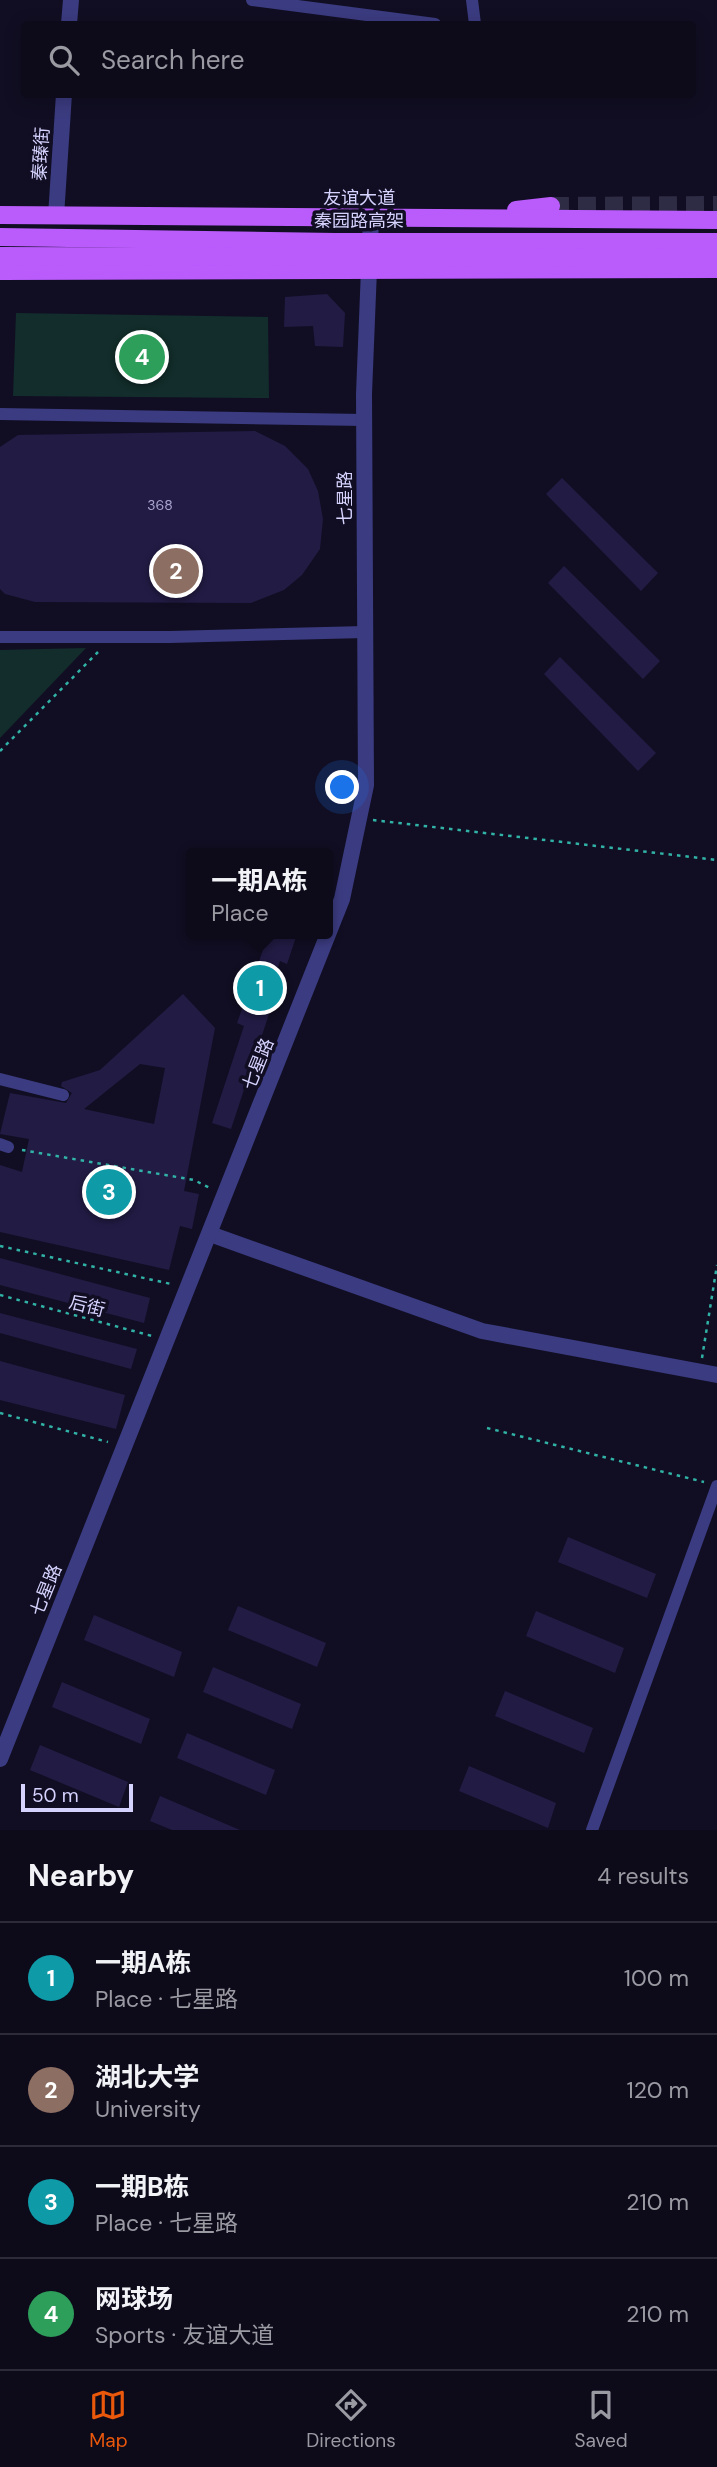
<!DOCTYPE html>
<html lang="en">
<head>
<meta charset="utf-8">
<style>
  :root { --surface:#0d0a1a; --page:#1b1827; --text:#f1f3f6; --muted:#9a9aa2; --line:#2d2b39; --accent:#ea580c }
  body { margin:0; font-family:"DM Sans","Noto Sans SC",sans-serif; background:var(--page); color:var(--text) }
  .scale { position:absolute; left:21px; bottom:18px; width:112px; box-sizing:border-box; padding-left:7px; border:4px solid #d5d2fe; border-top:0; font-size:19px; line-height:24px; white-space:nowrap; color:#d5d2fe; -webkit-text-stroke:5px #110e23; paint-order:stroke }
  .you { position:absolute; left:343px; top:788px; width:24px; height:24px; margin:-18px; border:5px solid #fff; border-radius:50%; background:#1a73e8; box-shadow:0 0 0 10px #1a73e833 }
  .badge { display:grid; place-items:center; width:46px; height:46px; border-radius:50%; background:var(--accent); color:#fff; font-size:23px; font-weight:700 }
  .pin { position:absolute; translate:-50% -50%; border:4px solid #fff; box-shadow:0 2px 7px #0006 }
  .popup { position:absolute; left:186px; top:848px; width:147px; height:91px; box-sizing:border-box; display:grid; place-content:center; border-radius:7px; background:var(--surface); filter:drop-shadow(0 2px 5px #0005); font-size:23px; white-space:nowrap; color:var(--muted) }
  .popup b { font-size:26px; color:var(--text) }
  .popup::after { content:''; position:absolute; left:50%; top:100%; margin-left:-14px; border:14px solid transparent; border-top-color:var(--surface) }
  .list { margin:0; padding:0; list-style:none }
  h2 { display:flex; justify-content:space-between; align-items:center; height:91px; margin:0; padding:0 28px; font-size:30px }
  h2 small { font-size:23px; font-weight:400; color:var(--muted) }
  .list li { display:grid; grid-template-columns:46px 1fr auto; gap:21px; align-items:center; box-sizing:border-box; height:112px; padding:0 28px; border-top:2px solid var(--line) }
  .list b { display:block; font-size:26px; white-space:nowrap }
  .list p { margin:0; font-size:23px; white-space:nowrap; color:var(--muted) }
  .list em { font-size:23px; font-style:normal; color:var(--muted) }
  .icon { flex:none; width:38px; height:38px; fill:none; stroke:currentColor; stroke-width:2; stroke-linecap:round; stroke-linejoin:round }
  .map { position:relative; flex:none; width:717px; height:1830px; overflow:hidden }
  .search { position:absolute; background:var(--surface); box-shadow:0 4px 18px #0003; left:21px; right:21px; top:21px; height:77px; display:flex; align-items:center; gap:18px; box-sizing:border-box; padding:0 24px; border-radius:7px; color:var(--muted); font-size:26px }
  .sheet { height:539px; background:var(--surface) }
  nav { display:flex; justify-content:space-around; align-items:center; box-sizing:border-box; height:98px; border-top:2px solid var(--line); background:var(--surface); font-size:19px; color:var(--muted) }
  nav a { display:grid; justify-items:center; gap:4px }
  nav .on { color:var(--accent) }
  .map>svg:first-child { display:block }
  .green { fill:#122d2b }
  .building { fill:#221b44; fill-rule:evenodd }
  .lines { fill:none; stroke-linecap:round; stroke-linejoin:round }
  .primary-tunnel { stroke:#2e2b44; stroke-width:18; stroke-dasharray:18 9; stroke-linecap:butt }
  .path { stroke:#31b2a6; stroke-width:2.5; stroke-dasharray:3.5 5; stroke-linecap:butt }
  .minor { stroke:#3b3b81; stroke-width:12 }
  .tertiary { stroke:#3b3b81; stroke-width:16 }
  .primary { stroke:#ba5bfc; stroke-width:18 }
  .primary-bridge { stroke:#ba5bfc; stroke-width:18 }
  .labels { text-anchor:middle; stroke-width:7; stroke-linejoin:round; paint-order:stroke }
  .number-label { font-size:14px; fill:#a8a4d0 }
  .street-label { font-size:18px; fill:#d5d2fe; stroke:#110e23 }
</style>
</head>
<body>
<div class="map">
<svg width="717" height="1830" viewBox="0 0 717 1830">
  <rect width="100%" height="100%" fill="#110e23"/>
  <g class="green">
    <path d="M16,313l252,4 1,81 -256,-2z"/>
    <path d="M86,648l-86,90v-88z"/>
  </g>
  <g class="building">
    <path d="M327,294l18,19 -2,34 -28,-1 -2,-20 -29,1 1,-30z"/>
    <path d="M255,431l30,15 23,23 10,22 5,28 -3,30 -18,26 -18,15 -33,13 -216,-1 -30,-8 -5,-5v-142l18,-12z"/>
    <path d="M562,478l96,95 -17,18 -95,-97z"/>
    <path d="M564,566l96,95 -17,18 -95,-96z"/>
    <path d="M560,657l96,96 -18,18 -94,-97z"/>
    <path d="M277,934h20l-10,30 -7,-3 -17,51 6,2 -38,115 -19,-6 32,-97 -7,-3 31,-87 7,2z"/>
    <path d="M183,994l32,34 -31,163 15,3 -7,35 -12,-3 -11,44 -169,-38v-67l22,7 7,-33 -29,-5 10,-41 56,10 6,-10 -11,-7 1,-4 38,-12zM140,1064l25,4 -11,56 -70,-15z"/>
    <path d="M0,1258l150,40 -6,25 -144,-38z"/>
    <path d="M0,1313l137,36 -6,20 -131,-36z"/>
    <path d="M0,1361l125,34 -9,34 -116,-29z"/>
    <path d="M568,1537l88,37 -9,24 -89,-36z"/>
    <path d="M238,1606l88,37 -9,24 -89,-37z"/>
    <path d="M536,1611l88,37 -9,25 -89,-37z"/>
    <path d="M94,1615l88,37 -8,25 -90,-37z"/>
    <path d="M213,1667l88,37 -9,25 -89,-37z"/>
    <path d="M62,1682l88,37 -9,25 -89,-37z"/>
    <path d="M505,1691l88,37 -9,25 -89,-37z"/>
    <path d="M187,1733l88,37 -9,25 -89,-37z"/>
    <path d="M40,1745l88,37 -9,25 -89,-37z"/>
    <path d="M469,1766l87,37 -8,25 -89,-37z"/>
    <path d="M160,1796l80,34h-68l-22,-9z"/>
  </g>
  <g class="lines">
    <path class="primary-tunnel" d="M551,206l166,-1"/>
    <g class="path">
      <path d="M0,751l98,-99"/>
      <path d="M373,820l344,40"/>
      <path d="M22,1150l172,30 16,8"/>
      <path d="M0,1246l171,38"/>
      <path d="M0,1295l152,41"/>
      <path d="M702,1358l15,-93"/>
      <path d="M0,1413l108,29"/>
      <path d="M487,1428l217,54"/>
    </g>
    <g class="minor">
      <path d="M252,0l183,24"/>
      <path d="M472,0l3,24"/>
      <path d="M0,414l364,6"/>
      <path d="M0,637h170l195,-5"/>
      <path d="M0,1079l63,16"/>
      <path d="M0,1144l8,3"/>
      <path d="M592,1830l125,-344"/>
    </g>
    <g class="tertiary">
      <path d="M69,24l2,-24"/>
      <path d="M56,216l8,-122"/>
      <path d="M210,1234l272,97 235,44"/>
      <path d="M0,1759l342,-860 24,-114 -2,-391 7,-175"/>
    </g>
    <g class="primary">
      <path d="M516,210l35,-4"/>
      <path d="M0,215l717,5"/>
      <path d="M0,271l717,-2"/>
    </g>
    <g class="primary-bridge">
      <path d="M0,237l335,5h382"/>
      <path d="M0,256l717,2"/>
    </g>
  </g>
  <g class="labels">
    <g class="number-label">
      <text x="160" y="510">368</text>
    </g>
    <g class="street-label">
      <text transform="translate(41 154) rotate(-86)" y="6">秦臻街</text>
      <text x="359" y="204">友谊大道</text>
      <text x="359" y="227">秦园路高架</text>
      <text transform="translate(345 498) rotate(-90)" y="6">七星路</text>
      <text transform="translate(258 1064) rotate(-68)" y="6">七星路</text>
      <text transform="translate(87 1306) rotate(15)" y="6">后街</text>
      <text transform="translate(46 1590) rotate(-68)" y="6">七星路</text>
    </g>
  </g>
</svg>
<div class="scale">50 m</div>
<div class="you"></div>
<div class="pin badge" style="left:260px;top:988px;background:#0f9aa8">1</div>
<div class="popup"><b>一期A栋</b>Place</div>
<div class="pin badge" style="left:176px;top:571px;background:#8d6e63">2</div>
<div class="pin badge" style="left:109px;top:1192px;background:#0f9aa8">3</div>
<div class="pin badge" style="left:142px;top:357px;background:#2e9e5b">4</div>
<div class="search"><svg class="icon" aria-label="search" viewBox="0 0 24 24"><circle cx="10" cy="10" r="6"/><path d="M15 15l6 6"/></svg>Search here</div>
</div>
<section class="sheet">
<h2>Nearby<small>4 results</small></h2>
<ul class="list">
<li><span class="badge" style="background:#0f9aa8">1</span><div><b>一期A栋</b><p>Place · 七星路</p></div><em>100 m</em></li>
<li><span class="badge" style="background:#8d6e63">2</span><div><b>湖北大学</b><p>University</p></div><em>120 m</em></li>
<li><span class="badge" style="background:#0f9aa8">3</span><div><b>一期B栋</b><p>Place · 七星路</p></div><em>210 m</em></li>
<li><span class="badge" style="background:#2e9e5b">4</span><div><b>网球场</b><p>Sports · 友谊大道</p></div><em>210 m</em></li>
</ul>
</section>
<nav>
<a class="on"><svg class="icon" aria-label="map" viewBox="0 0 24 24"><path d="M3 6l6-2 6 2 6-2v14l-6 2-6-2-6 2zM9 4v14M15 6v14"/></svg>Map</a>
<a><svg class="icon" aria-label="directions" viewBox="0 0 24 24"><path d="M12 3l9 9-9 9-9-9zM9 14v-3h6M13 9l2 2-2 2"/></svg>Directions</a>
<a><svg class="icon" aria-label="saved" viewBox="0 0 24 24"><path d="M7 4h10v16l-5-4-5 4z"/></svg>Saved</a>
</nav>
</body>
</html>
